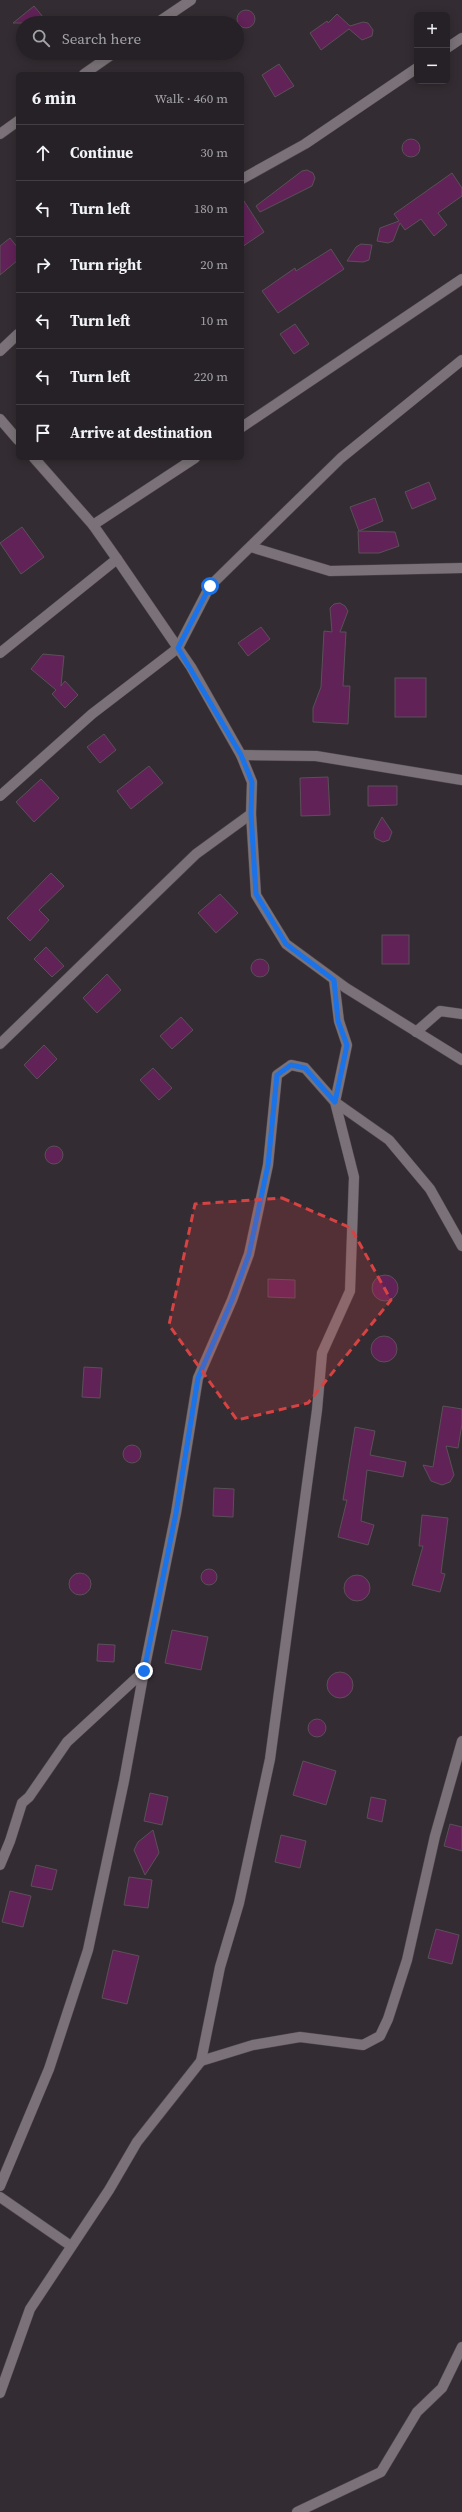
<!DOCTYPE html>
<html lang="en">
<head>
<meta charset="utf-8">
<style>
  :root { --surface:#262126; --page:#322e32; --text:#f1f3f6; --muted:#a4a3a7; --line:#423e43 }
  body { margin:0; font-family:"Source Serif 4",serif; background:var(--page); color:var(--text) }
  .controls { position:absolute; right:12px; top:12px; display:grid; overflow:hidden; border-radius:6px; box-shadow:0 2px 10px #0003 }
  .controls button { width:36px; height:36px; display:grid; place-items:center; padding:0; border:0; border-bottom:1px solid var(--line); background:var(--surface); color:var(--text); font:20px sans-serif }
  .stop { position:absolute; width:12px; height:12px; margin:-9px; border:3px solid #1a73e8; border-radius:50%; background:#fff }
  .stop.end { background:#1a73e8; border-color:#fff; box-shadow:0 1px 4px #0008 }
  .list { margin:0; padding:0; list-style:none }
  h2 { display:flex; justify-content:space-between; align-items:center; height:52px; margin:0; padding:0 16px; font-size:17px }
  h2 small { font-size:13px; font-weight:400; color:var(--muted) }
  .list li { display:grid; grid-template-columns:26px 1fr auto; gap:12px; align-items:center; box-sizing:border-box; height:56px; padding:0 16px; border-top:1px solid var(--line) }
  .list b { display:block; font-size:15px; white-space:nowrap }
  .list em { font-size:13px; font-style:normal; color:var(--muted) }
  .icon { flex:none; width:22px; height:22px; fill:none; stroke:currentColor; stroke-width:2; stroke-linecap:round; stroke-linejoin:round }
  .map { position:relative; flex:none; width:462px; height:2512px; overflow:hidden }
  .search { position:absolute; background:var(--surface); box-shadow:0 2px 10px #0003; left:16px; top:16px; width:228px; height:44px; display:flex; align-items:center; gap:10px; box-sizing:border-box; padding:0 14px; border-radius:22px; color:var(--muted); font-size:15px }
  .panel { position:absolute; background:var(--surface); box-shadow:0 2px 10px #0003; left:16px; top:72px; width:228px; height:388px; border-radius:6px }
  .map>svg:first-child { display:block }
  .building { fill:#612257; stroke:#595157 }
  .lines { fill:none; stroke-linecap:round; stroke-linejoin:round }
  .minor-casing { stroke:#4e474c; stroke-width:11 }
  .minor { stroke:#7a7278; stroke-width:10 }
  .route { stroke:#1a73e8; stroke-width:5 }
  .marked { fill:#d74343; fill-opacity:0.2; stroke:#d74343; stroke-width:3; stroke-dasharray:8 5; stroke-linejoin:round }
</style>
</head>
<body>
<div class="map">
<svg width="462" height="2512" viewBox="0 0 462 2512">
  <rect width="100%" height="100%" fill="#332c32"/>
  <g class="building">
    <path d="M34,6l14,17h-35z"/>
    <circle cx="246" cy="19" r="9"/>
    <path d="M337,14l13,12 13,-4 5,1 5,7 -1,6 -10,4 -13,-11 -28,21 -11,-17 17,-12 1,2z"/>
    <path d="M279,64l15,22 -19,11 -13,-22z"/>
    <circle cx="411" cy="148" r="9"/>
    <path d="M307,170l6,3 2,5 -3,8 -52,26 -4,-6 46,-35z"/>
    <path d="M452,173l10,15v8l-24,17 9,12 -13,11 -13,-17 -16,11 -5,-7 -7,18 -5,2 -11,-2 3,-13 19,-7 -5,-7z"/>
    <path d="M242,198l22,34 -22,15z"/>
    <path d="M10,238l8,10v12l-18,15v-29z"/>
    <path d="M361,244l11,1 -3,15 -6,2 -16,-1 9,-14z"/>
    <path d="M331,249l13,20 -66,44 -16,-22 33,-23 1,3z"/>
    <path d="M295,324l14,20 -15,10 -14,-20z"/>
    <path d="M429,482l7,17 -24,10 -7,-17z"/>
    <path d="M375,498l8,23 -24,10 -9,-24z"/>
    <path d="M22,527l22,30 -23,17 -21,-31z"/>
    <path d="M358,531l37,1 4,14 -20,7h-20z"/>
    <path d="M340,603l5,3 3,5 -8,21h6l-3,54h7l-2,38 -35,-2v-14l8,-21 3,-56 8,1 -2,-24 4,-4z"/>
    <path d="M261,627l9,12 -22,17 -10,-13z"/>
    <path d="M43,654l21,2 -3,30 4,-5 13,14 -13,13 -13,-14 4,-4 -25,-21z"/>
    <rect x="395" y="678" width="31" height="39"/>
    <path d="M104,734l12,16 -16,13 -13,-16z"/>
    <path d="M149,766l14,17 -32,26 -14,-18z"/>
    <path d="M328,777l2,38 -29,1 -1,-38z"/>
    <path d="M41,779l18,19 -25,24 -18,-20z"/>
    <path d="M368,786h29v19l-29,1z"/>
    <path d="M382,817l10,15 -3,8 -6,2 -8,-4 -1,-6z"/>
    <path d="M51,873l13,13 -25,24 10,10 -19,21 -23,-23z"/>
    <path d="M220,894l18,19 -22,20 -18,-20z"/>
    <rect x="382" y="935" width="27" height="29"/>
    <path d="M46,947l18,19 -12,11 -18,-18z"/>
    <circle cx="260" cy="968" r="9"/>
    <path d="M107,974l14,16 -24,23 -14,-15z"/>
    <path d="M181,1017l12,13 -21,19 -12,-13z"/>
    <path d="M44,1045l13,14 -20,20 -13,-14z"/>
    <path d="M153,1068l19,20 -13,12 -19,-20z"/>
    <circle cx="54" cy="1155" r="9"/>
    <circle cx="385" cy="1288" r="13"/>
    <path d="M268,1279l27,1v18l-27,-1z"/>
    <circle cx="384" cy="1349" r="13"/>
    <path d="M84,1367l18,1 -2,30 -18,-1z"/>
    <path d="M443,1406l19,3v15l-4,24 -12,-2 8,29 -4,7 -8,3 -11,-4 -8,-16 10,2z"/>
    <path d="M355,1427l20,4 -5,24 36,7 -3,15 -36,-7 -6,51 13,4 -6,20 -30,-8 9,-37h-4z"/>
    <circle cx="132" cy="1454" r="9"/>
    <path d="M214,1488l20,1 -1,28 -20,-1z"/>
    <path d="M422,1515l26,3 -7,55 4,1 -5,18 -28,-7 11,-39h-4z"/>
    <circle cx="209" cy="1577" r="8"/>
    <circle cx="80" cy="1584" r="11"/>
    <circle cx="357" cy="1588" r="13"/>
    <path d="M172,1630l36,7 -7,33 -36,-7z"/>
    <path d="M98,1644l17,1 -1,17 -17,-1z"/>
    <circle cx="340" cy="1685" r="13"/>
    <circle cx="317" cy="1728" r="9"/>
    <path d="M303,1761l33,10 -10,34 -33,-10z"/>
    <path d="M150,1793l18,4 -6,28 -18,-4z"/>
    <path d="M371,1797l15,3 -4,22 -15,-4z"/>
    <path d="M450,1824l12,3v24l-18,-5z"/>
    <path d="M153,1830l6,23 -14,22 -11,-25 4,-8z"/>
    <path d="M281,1835l25,6 -6,27 -25,-6z"/>
    <path d="M36,1865l21,5 -5,20 -21,-4z"/>
    <path d="M129,1877l23,3 -4,28 -24,-3z"/>
    <path d="M10,1891l21,5 -8,31 -21,-5z"/>
    <path d="M436,1929l23,6 -7,29 -24,-6z"/>
    <path d="M113,1950l26,6 -12,48 -25,-6z"/>
  </g>
  <g class="lines">
    <g class="minor-casing">
      <g id="minor">
        <path d="M157,23l34,-23"/>
        <path d="M447,48l15,-10"/>
        <path d="M84,74l30,-21"/>
        <path d="M0,134l18,-13"/>
        <path d="M242,179l63,-35 112,-76"/>
        <path d="M0,351l18,-17"/>
        <path d="M0,419l18,21"/>
        <path d="M242,427l220,-148"/>
        <path d="M34,458l59,67 24,34 74,108 50,88 11,27 -1,32 5,81 30,49 60,44 116,72"/>
        <path d="M93,525l102,-67"/>
        <path d="M251,547l79,24 132,-3"/>
        <path d="M0,653l117,-94"/>
        <path d="M241,755l75,1 146,24"/>
        <path d="M0,796l92,-82 86,-66 32,-62 131,-128 121,-98"/>
        <path d="M334,980l5,41 8,24 -12,57 54,38 41,49 32,57"/>
        <path d="M416,1032l24,-21 22,3"/>
        <path d="M0,1044l196,-190 55,-40"/>
        <path d="M0,1865l10,-24 12,-38 7,-6 38,-55 77,-71 -20,110 -36,169 -39,119 -49,117"/>
        <path d="M201,2061l52,-16 47,-8 63,8 17,-9 8,-17 19,-59 28,-124 27,-95"/>
        <path d="M0,2197l71,49"/>
        <path d="M0,2393l30,-84 79,-119 28,-48 64,-81 19,-94 19,-64 31,-144 47,-349 5,-57 28,-62 4,-114 -19,-75 -30,-34 -14,-3 -14,10 -9,90 -19,89 -17,46 -34,78 -22,135 -32,158"/>
        <path d="M297,2512l84,-40 36,-60 25,-24 20,-41"/>
      </g>
    </g>
    <use href="#minor" class="minor"/>
  </g>
  <g class="lines">
    <path class="route" d="M144,1671l32,-158 22,-135 34,-78 17,-46 19,-89 9,-90 14,-10 14,3 30,34 12,-57 -9,-24 -4,-41 -48,-36 -30,-50 -5,-80 1,-32 -11,-27 -63,-107 32,-62"/>
  </g>
  <path class="marked" d="M282,1198l69,30 40,72 -83,103 -71,17 -68,-95 26,-121z"/>
</svg>
<div class="controls">
<button>+</button>
<button>−</button>
</div>
<div class="stop" style="left:210px;top:586px"></div>
<div class="stop end" style="left:144px;top:1671px"></div>
<div class="search"><svg class="icon" aria-label="search" viewBox="0 0 24 24"><circle cx="10" cy="10" r="6"/><path d="M15 15l6 6"/></svg>Search here</div>
<section class="panel">
<h2>6 min<small>Walk · 460 m</small></h2>
<ul class="list">
<li><svg class="icon" aria-label="ahead" viewBox="0 0 24 24"><path d="M12 20V5M6 11l6-6 6 6"/></svg><div><b>Continue</b></div><em>30 m</em></li>
<li><svg class="icon" aria-label="left" viewBox="0 0 24 24"><path d="M17 20v-9H6M10 6l-5 5 5 5"/></svg><div><b>Turn left</b></div><em>180 m</em></li>
<li><svg class="icon" aria-label="right" viewBox="0 0 24 24"><path d="M7 20v-9h11M14 6l5 5-5 5"/></svg><div><b>Turn right</b></div><em>20 m</em></li>
<li><svg class="icon" aria-label="left" viewBox="0 0 24 24"><path d="M17 20v-9H6M10 6l-5 5 5 5"/></svg><div><b>Turn left</b></div><em>10 m</em></li>
<li><svg class="icon" aria-label="left" viewBox="0 0 24 24"><path d="M17 20v-9H6M10 6l-5 5 5 5"/></svg><div><b>Turn left</b></div><em>220 m</em></li>
<li><svg class="icon" aria-label="arrive" viewBox="0 0 24 24"><path d="M6 21V4h12l-3 4 3 4H6"/></svg><div><b>Arrive at destination</b></div></li>
</ul>
</section>
</div>
</body>
</html>
